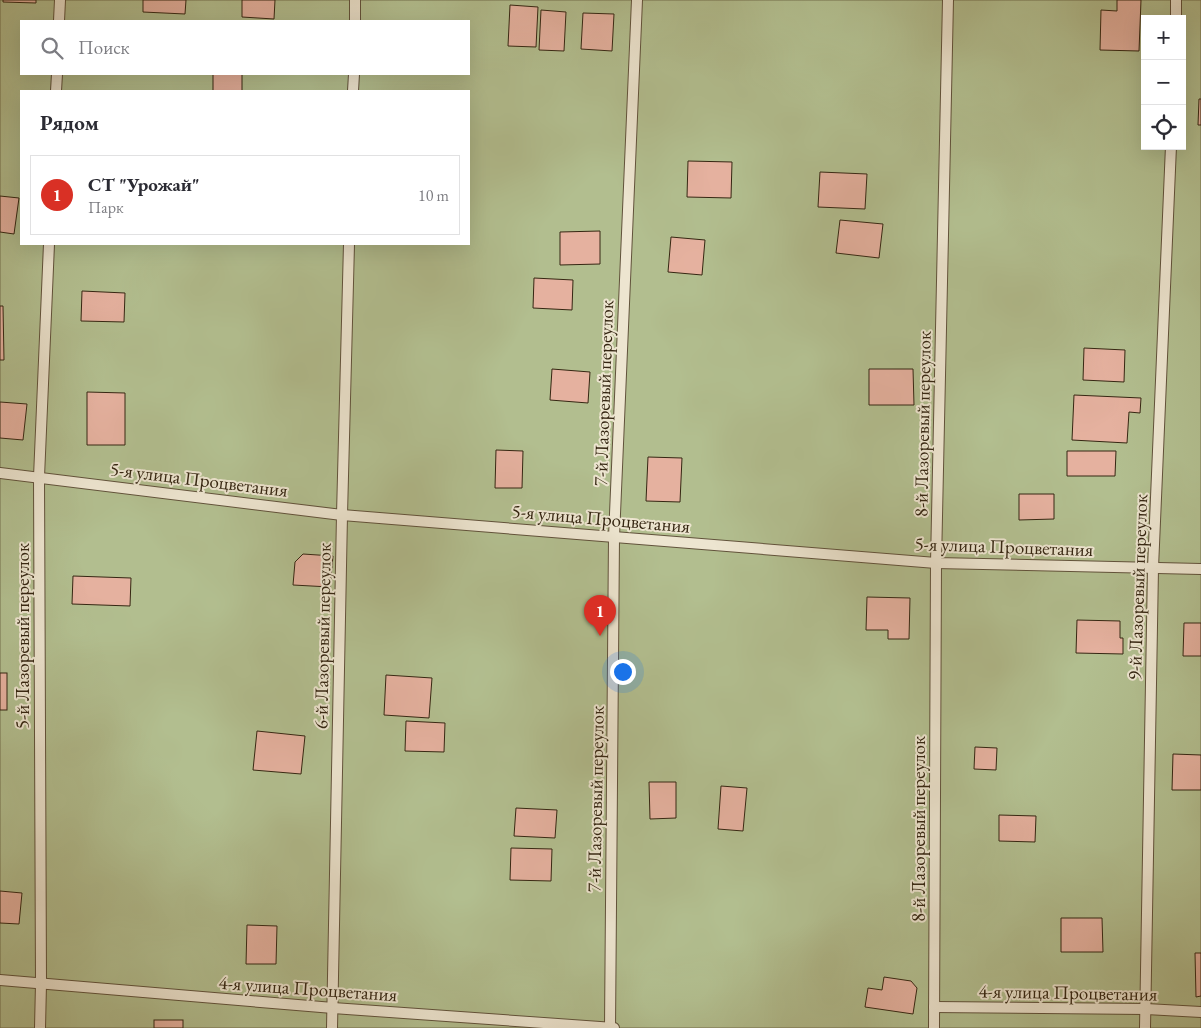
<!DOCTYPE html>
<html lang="ru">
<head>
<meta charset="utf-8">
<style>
  :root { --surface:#fff; --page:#f7f7f7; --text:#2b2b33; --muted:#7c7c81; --line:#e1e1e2; --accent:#d93025 }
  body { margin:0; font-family:"EB Garamond",serif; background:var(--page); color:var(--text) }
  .controls { position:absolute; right:15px; top:15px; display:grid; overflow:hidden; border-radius:0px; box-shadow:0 5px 20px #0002 }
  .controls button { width:45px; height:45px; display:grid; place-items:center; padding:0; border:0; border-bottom:1px solid var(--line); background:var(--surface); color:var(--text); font:25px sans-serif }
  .you { position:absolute; left:622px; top:671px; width:18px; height:18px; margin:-12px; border:4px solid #fff; border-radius:50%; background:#1a73e8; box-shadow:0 0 0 8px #1a73e833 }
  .badge { display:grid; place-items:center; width:32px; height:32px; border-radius:50%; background:var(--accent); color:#fff; font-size:16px; font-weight:700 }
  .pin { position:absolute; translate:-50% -41px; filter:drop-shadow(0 1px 2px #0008) }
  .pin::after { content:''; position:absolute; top:26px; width:18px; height:15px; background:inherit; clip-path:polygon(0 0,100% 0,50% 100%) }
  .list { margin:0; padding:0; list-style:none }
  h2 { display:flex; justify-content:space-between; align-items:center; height:65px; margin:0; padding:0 20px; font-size:21px }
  h2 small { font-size:16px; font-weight:400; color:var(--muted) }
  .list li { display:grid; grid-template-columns:32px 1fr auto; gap:15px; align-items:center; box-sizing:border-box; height:80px; margin:0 10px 10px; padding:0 10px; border:1px solid var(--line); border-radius:0px }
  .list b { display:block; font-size:19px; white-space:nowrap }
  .list p { margin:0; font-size:16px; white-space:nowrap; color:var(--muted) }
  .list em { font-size:16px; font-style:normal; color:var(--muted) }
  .icon { flex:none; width:28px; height:28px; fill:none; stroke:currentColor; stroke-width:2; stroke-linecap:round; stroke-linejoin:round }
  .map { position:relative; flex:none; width:1201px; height:1028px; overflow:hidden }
  .search { position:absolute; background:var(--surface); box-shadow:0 5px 20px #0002; left:20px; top:20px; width:450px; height:55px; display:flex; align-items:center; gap:12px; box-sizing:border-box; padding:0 18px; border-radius:0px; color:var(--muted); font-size:19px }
  .panel { position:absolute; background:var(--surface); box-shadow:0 5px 20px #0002; left:20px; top:90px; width:450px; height:155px; border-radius:0px }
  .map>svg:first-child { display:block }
  .green { fill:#b2be8f; stroke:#747250; fill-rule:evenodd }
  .building { fill:#e5b19f; stroke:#352612 }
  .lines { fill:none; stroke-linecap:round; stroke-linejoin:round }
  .service-casing { stroke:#61523b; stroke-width:12 }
  .service { stroke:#ede5d0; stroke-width:10 }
  .labels { text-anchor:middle; stroke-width:4; stroke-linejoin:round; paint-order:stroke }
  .street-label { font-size:19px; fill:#352612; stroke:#ede5d0 }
</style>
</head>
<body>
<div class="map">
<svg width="1201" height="1028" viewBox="0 0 1201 1028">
  <rect width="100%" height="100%" fill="#e4d7b6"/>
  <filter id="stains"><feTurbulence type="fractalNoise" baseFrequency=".004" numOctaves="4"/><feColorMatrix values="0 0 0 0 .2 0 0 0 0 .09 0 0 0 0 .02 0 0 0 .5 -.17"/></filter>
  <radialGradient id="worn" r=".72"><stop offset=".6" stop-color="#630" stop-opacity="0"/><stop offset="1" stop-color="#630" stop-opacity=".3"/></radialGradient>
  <path class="green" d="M0,0h1201v1028h-1201zM1145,19h37v127h-37zM21,21h448v53h-448zM21,91h448v153h-448z"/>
  <g class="building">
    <path d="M3,0h33v3l-33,-1z"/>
    <path d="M143,0h43l-1,14 -42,-2z"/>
    <path d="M242,0h33l-1,19 -32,-2z"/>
    <path d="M1117,0h24l-2,51 -39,-1 1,-40 16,1z"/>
    <path d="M510,5l28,2 -2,40 -28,-1z"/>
    <path d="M541,10l25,2 -2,39 -25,-1z"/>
    <path d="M583,13l31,1 -2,37 -31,-2z"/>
    <rect x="213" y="74" width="29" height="17"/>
    <path d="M1199,99h2v26h-3z"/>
    <path d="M688,161l44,1 -1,36 -44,-1z"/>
    <path d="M820,172l47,2 -2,35 -47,-2z"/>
    <path d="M0,196l19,2 -5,36 -14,-2z"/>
    <path d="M840,220l43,4 -4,34 -43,-5z"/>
    <path d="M600,231v33l-40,1v-33z"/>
    <path d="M671,237l34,3 -3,35 -34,-3z"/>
    <path d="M534,278l39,2 -1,30 -39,-2z"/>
    <path d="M82,291l43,2 -1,29 -43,-1z"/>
    <path d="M0,306h3l1,54h-4z"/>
    <path d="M1084,348l41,2 -1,32 -41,-2z"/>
    <path d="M552,369l38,3 -2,31 -38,-3z"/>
    <path d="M869,369h44l1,36h-45z"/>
    <path d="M87,392l38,1v52h-38z"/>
    <path d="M1074,395l67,3 -1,15 -11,-1 -2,31 -55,-3z"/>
    <path d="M0,402l27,2 -4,36 -23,-2z"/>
    <path d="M496,450l27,1 -1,37h-27z"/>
    <path d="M1067,451h49l-1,25h-48z"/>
    <path d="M648,457l34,1 -2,44 -34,-1z"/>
    <path d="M1019,494h35v25l-35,1z"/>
    <path d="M303,554l30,2 -3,31 -37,-2 2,-23z"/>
    <path d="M73,576l58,2 -1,28 -58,-2z"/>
    <path d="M867,597l43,1 -1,41h-21v-9h-22z"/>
    <path d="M1077,620l43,1v17h3v16l-47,-1z"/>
    <path d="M1184,623h17v33h-18z"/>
    <rect x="0" y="673" width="7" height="37"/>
    <path d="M386,675l46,3 -3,40 -45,-3z"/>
    <path d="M406,721l39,2 -1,29 -39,-1z"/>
    <path d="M257,731l48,5 -4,38 -48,-4z"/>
    <path d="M975,747l22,1 -1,22 -22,-1z"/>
    <path d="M1173,754l28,1v35h-29z"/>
    <path d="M649,782h27v36l-26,1z"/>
    <path d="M721,786l26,2 -4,43 -25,-2z"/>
    <path d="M516,808l41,2 -2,28 -41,-2z"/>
    <path d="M999,815l37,1 -1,26 -36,-1z"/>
    <path d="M511,848l41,1 -1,32 -41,-1z"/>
    <path d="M0,891l22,2 -3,31 -19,-1z"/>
    <path d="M1061,918h41l1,34h-42z"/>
    <path d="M247,925l30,1 -1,38h-30z"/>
    <path d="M1195,953h6v43l-5,1z"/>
    <path d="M884,977l27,4 6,7 -4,26 -48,-7 3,-19 14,2z"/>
    <rect x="154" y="1020" width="29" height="8"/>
  </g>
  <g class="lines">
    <g class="service-casing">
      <g id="service">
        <path d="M1176,19v-19"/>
        <path d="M59,21l1,-21"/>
        <path d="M355,21v-21"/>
        <path d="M56,91l1,-17"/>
        <path d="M353,91l1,-17"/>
        <path d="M0,473l342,42 594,48 265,6"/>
        <path d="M0,980l333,28 281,20"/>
        <path d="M934,1007l212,2 55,3"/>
        <path d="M40,1028l1,-44 -2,-507 10,-233"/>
        <path d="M332,1028l10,-513 7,-271"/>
        <path d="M610,1028l4,-491 23,-537"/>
        <path d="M934,1028l2,-465 12,-563"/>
        <path d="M1145,1028l8,-460 18,-422"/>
      </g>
    </g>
    <use href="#service" class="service"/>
  </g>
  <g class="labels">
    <g class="street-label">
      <text transform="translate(603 393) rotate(-88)" y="7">7-й Лазоревый переулок</text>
      <text transform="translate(922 424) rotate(-89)" y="7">8-й Лазоревый переулок</text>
      <text transform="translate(199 479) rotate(7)" y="7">5-я улица Процветания</text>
      <text transform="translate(601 518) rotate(5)" y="7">5-я улица Процветания</text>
      <text transform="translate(1004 546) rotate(2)" y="7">5-я улица Процветания</text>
      <text transform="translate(1137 587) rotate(-88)" y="7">9-й Лазоревый переулок</text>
      <text transform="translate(22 636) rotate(-90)" y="7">5-й Лазоревый переулок</text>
      <text transform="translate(322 636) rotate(-89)" y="7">6-й Лазоревый переулок</text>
      <text transform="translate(595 799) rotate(-89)" y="7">7-й Лазоревый переулок</text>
      <text transform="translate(918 829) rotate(-90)" y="7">8-й Лазоревый переулок</text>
      <text transform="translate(308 988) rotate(4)" y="7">4-я улица Процветания</text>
      <text transform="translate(1068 992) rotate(1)" y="7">4-я улица Процветания</text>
    </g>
  </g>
  <rect width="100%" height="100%" filter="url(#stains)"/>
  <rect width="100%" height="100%" fill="url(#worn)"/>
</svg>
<div class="controls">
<button>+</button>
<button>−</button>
<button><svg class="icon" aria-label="locate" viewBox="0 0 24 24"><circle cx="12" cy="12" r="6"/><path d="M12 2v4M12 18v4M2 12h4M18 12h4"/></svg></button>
</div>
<div class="you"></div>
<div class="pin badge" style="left:600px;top:636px">1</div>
<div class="search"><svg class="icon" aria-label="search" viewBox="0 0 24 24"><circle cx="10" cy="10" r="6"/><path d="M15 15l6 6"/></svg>Поиск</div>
<section class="panel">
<h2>Рядом<small></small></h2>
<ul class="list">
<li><span class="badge">1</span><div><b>СТ &quot;Урожай&quot;</b><p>Парк</p></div><em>10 m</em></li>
</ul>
</section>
</div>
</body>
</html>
